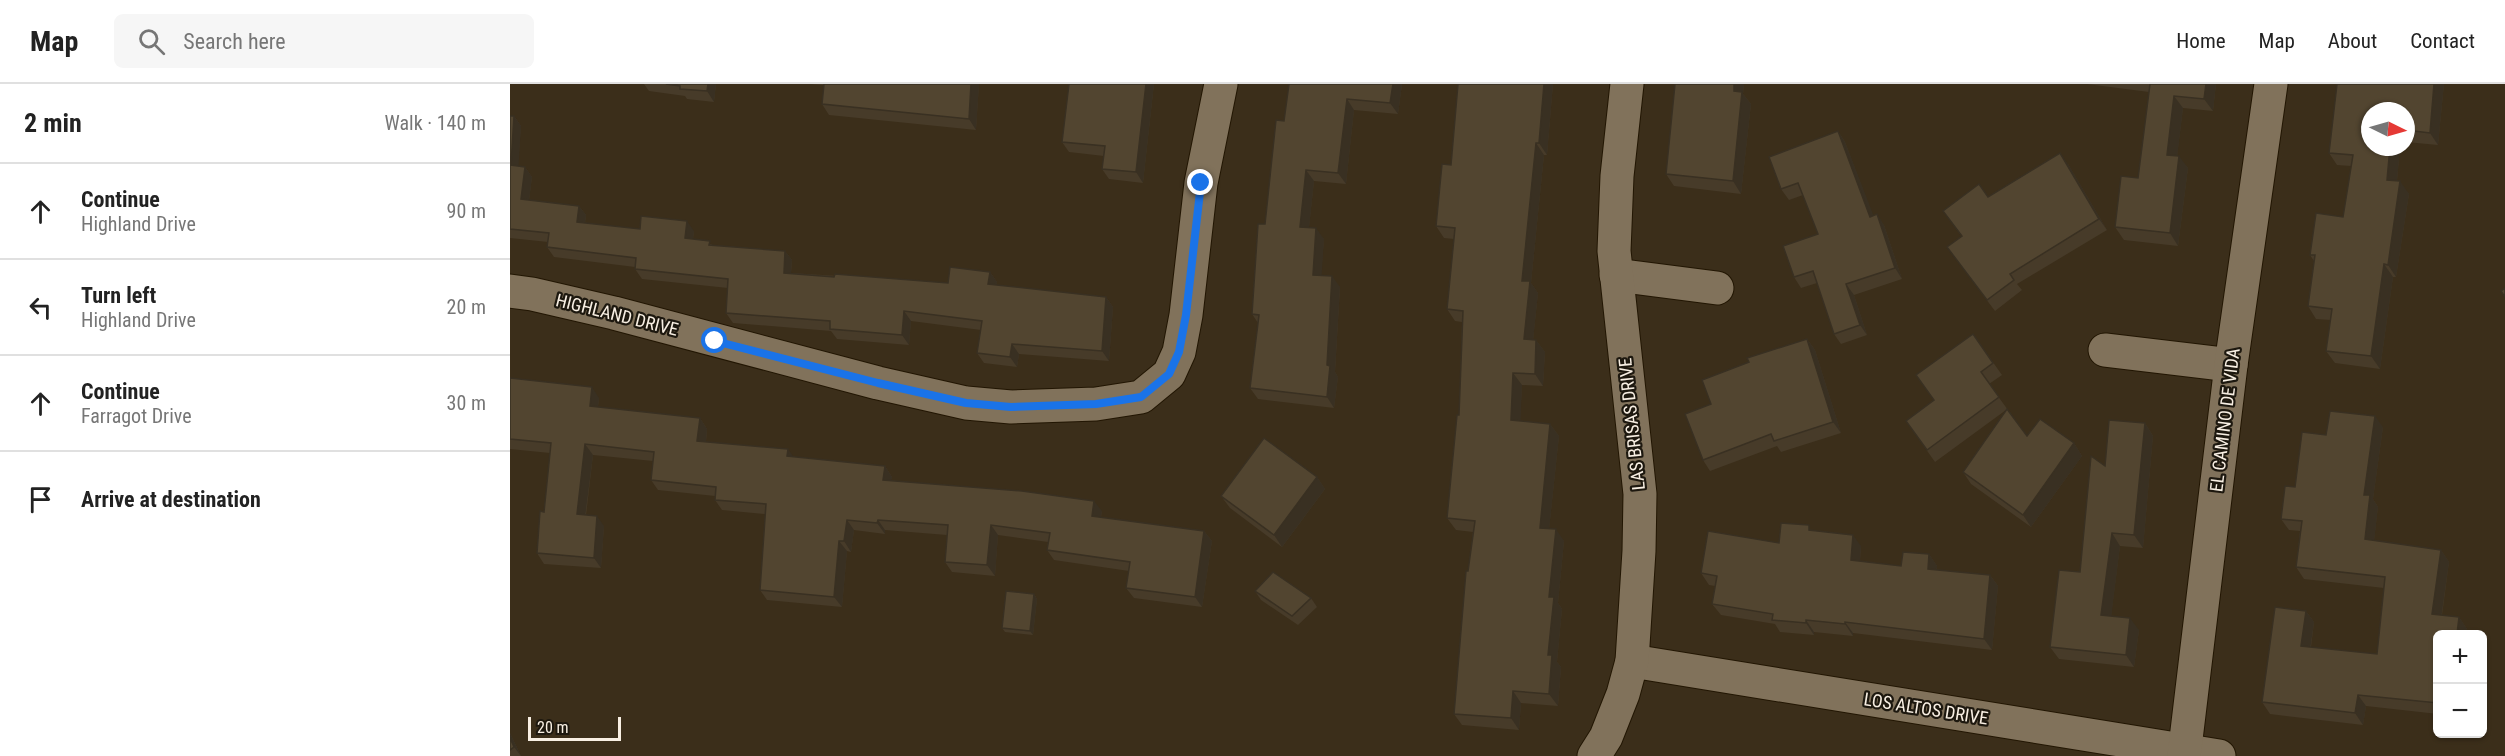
<!DOCTYPE html>
<html lang="en">
<head>
<meta charset="utf-8">
<style>
  :root { --surface:#fff; --page:#f6f6f6; --text:#222; --muted:#767676; --line:#e0e0e0 }
  body { margin:0; font-family:"Roboto Condensed",sans-serif; background:var(--page); color:var(--text) }
  .controls { position:absolute; right:18px; bottom:18px; display:grid; overflow:hidden; border-radius:9px; box-shadow:0 2px 4px #0004 }
  .controls button { width:54px; height:54px; display:grid; place-items:center; padding:0; border:0; border-bottom:2px solid var(--line); background:var(--surface); color:var(--text); font:30px sans-serif }
  .compass { position:absolute; left:1851px; top:18px; width:54px; height:54px; border-radius:50%; background:var(--surface); box-shadow:0 2px 4px #0004; rotate:95deg }
  .scale { position:absolute; left:18px; bottom:15px; width:93px; box-sizing:border-box; padding-left:6px; border:3px solid #f8efe3; border-top:0; font-size:16px; line-height:21px; white-space:nowrap; color:#f8efe3; -webkit-text-stroke:4px #1d180f; paint-order:stroke }
  .stop { position:absolute; width:18px; height:18px; margin:-14px; border:4px solid #1a73e8; border-radius:50%; background:#fff }
  .stop.end { background:#1a73e8; border-color:#fff; box-shadow:0 2px 6px #0008 }
  .list { margin:0; padding:0; list-style:none }
  h2 { display:flex; justify-content:space-between; align-items:center; height:78px; margin:0; padding:0 24px; font-size:26px }
  h2 small { font-size:20px; font-weight:400; color:var(--muted) }
  .list li { display:grid; grid-template-columns:39px 1fr auto; gap:18px; align-items:center; box-sizing:border-box; height:96px; padding:0 24px; border-top:2px solid var(--line) }
  .list b { display:block; font-size:22px; white-space:nowrap }
  .list p { margin:0; font-size:20px; white-space:nowrap; color:var(--muted) }
  .list em { font-size:20px; font-style:normal; color:var(--muted) }
  .icon { flex:none; width:33px; height:33px; fill:none; stroke:currentColor; stroke-width:2; stroke-linecap:round; stroke-linejoin:round }
  .map { position:relative; flex:none; width:1995px; height:672px; overflow:hidden }
  header { display:flex; align-items:center; gap:36px; box-sizing:border-box; height:84px; padding:0 30px; background:var(--surface); border-bottom:2px solid var(--line) }
  header strong { font-size:28px }
  nav { display:flex; gap:33px; margin-inline-start:auto; font-size:21px }
  .search { width:420px; height:54px; background:var(--page); display:flex; align-items:center; gap:15px; box-sizing:border-box; padding:0 21px; border-radius:9px; color:var(--muted); font-size:22px }
  main { display:flex }
  aside { flex:1; background:var(--surface) }
  .map>svg:first-child { display:block }
  .lines { fill:none; stroke-linecap:round; stroke-linejoin:round }
  .minor-casing { stroke:#221603; stroke-width:35 }
  .minor { stroke:#81725b; stroke-width:33 }
  .wall { fill:#473b29 }
  .shaded-wall { fill:#393022 }
  .building { fill:#524530; stroke:#393022; stroke-width:1.5 }
  .route { stroke:#1a73e8; stroke-width:8 }
  .labels { text-anchor:middle; stroke-width:4.5; stroke-linejoin:round; paint-order:stroke }
  .street-label { font-size:18px; fill:#f8efe3; stroke:#1d180f }
</style>
</head>
<body>
<header>
<strong>Map</strong>
<div class="search"><svg class="icon" aria-label="search" viewBox="0 0 24 24"><circle cx="10" cy="10" r="6"/><path d="M15 15l6 6"/></svg>Search here</div>
<nav><a>Home</a><a>Map</a><a>About</a><a>Contact</a></nav>
</header>
<main>
<aside>
<h2>2 min<small>Walk · 140 m</small></h2>
<ul class="list">
<li><svg class="icon" aria-label="ahead" viewBox="0 0 24 24"><path d="M12 20V5M6 11l6-6 6 6"/></svg><div><b>Continue</b><p>Highland Drive</p></div><em>90 m</em></li>
<li><svg class="icon" aria-label="left" viewBox="0 0 24 24"><path d="M17 20v-9H6M10 6l-5 5 5 5"/></svg><div><b>Turn left</b><p>Highland Drive</p></div><em>20 m</em></li>
<li><svg class="icon" aria-label="ahead" viewBox="0 0 24 24"><path d="M12 20V5M6 11l6-6 6 6"/></svg><div><b>Continue</b><p>Farragot Drive</p></div><em>30 m</em></li>
<li><svg class="icon" aria-label="arrive" viewBox="0 0 24 24"><path d="M6 21V4h12l-3 4 3 4H6"/></svg><div><b>Arrive at destination</b></div></li>
</ul>
</aside>
<div class="map">
<svg width="1995" height="672" viewBox="0 0 1995 672">
  <rect width="100%" height="100%" fill="#3b2e1a"/>
  <g class="lines">
    <g class="minor-casing">
      <g id="minor">
        <path d="M1106,191l101,13"/>
        <path d="M0,207l22,3 82,19 264,70 88,20 45,4 85,-3 45,-7 28,-23 10,-22 7,-37 15,-132 20,-99"/>
        <path d="M1595,266l126,15"/>
        <path d="M1122,577l587,95"/>
        <path d="M1084,672l12,-19 17,-43 9,-33 7,-110 1,-57 -26,-243 3,-75 10,-92"/>
        <path d="M1674,672l47,-391 40,-281"/>
      </g>
    </g>
    <use href="#minor" class="minor"/>
  </g>
  <g class="wall">
    <path d="M134,0h72l-2,18 -27,-3 -2,-3 -36,-5z"/>
    <path d="M300,0h169l-3,46 -147,-15 -7,-11 2,-19z"/>
    <path d="M644,0l-11,99 -34,-4 -7,-10 2,-13 -35,-4 -7,-10z"/>
    <path d="M779,0h113l-4,30 -44,-4 -8,74 -32,-3 -5,46 15,12 -3,36 19,12 -5,85 3,5 -4,31 -76,-9 -8,-11 8,-65 -6,-9 13,-90 19,-103z"/>
    <path d="M948,0h95l-6,71h-3l-13,128 7,10 -5,47h3l9,12 -2,34 -21,-1 -2,36 30,3 9,12 -10,93 15,12 -6,62 4,6 -5,53 4,5 -3,39 -37,-3 -2,27 -57,-5 -8,-11 14,-143 5,-39 -17,-2 -9,-12 12,-103 3,-93 -7,-1 -8,-12 7,-70 -10,-1 -8,-12 15,-61z"/>
    <path d="M1234,0l-1,10 8,10 -10,90 -67,-8 -8,-12z"/>
    <path d="M1577,0h129l-3,27 -30,-3 -6,48 11,12 -10,78 -54,-6 -9,-13 23,-49 11,-86z"/>
    <path d="M1934,0l-6,61 -32,-3v-31l-36,36h30l-3,34 12,13 -13,83h-3l-13,92 -45,-6 -9,-12 5,-31 -15,-1 -8,-13 6,-45 -4,-6 33,-38 8,-51 -14,-1 -8,-12z"/>
    <path d="M0,32h4l7,10 -3,40 7,1 7,10 -3,23 50,6 7,9 -1,8 55,6 54,2 -1,8 20,6 72,6 7,9 -1,13 157,10 42,-11 7,10 -1,3 110,12 7,10 -4,54 -90,-7 -2,13 -33,-4 -7,-10 4,-23 -70,-9 -2,24 -72,-6 -6,-8 -98,-8 -7,-10 2,-25 -86,-9 -7,-10v-2l-81,-10 -7,-10 1,-5 -38,-4z"/>
    <path d="M1328,47l7,11 28,74 11,9 18,54 -48,16 13,40 -26,9 -7,-10 -17,-51 -16,5 -7,-11 24,-43 -15,-39 -14,5 -8,-11z"/>
    <path d="M1558,80l39,66 -90,54 5,6 -27,21 -40,-53 7,-21 -19,-26 45,-14z"/>
    <path d="M1463,250l29,41 -13,9 38,52 47,7 8,13 -51,71 -60,-43 -8,-12 43,-62 -71,52 -29,-41 28,-21z"/>
    <path d="M1297,255l8,11 26,83 -60,19 -4,-6 -67,25 -7,-11 8,-56 38,-42z"/>
    <path d="M0,294l89,20 -1,9 102,11 7,11 -1,13 88,15 91,9 7,11 -1,3 211,31 -1,6 103,14 8,10 -10,66 -68,-9 -8,-10 3,-17 -75,-11 -7,-10 1,-8 -50,-7 -3,41 -43,-4 -7,-10 2,-27 -62,-5v4l-31,-4 -3,22 -4,-1 -5,56 -75,-7 -7,-10 5,-76 -43,-4 -7,-10v-4l-57,-6 -7,-10 2,-19 -60,-6 -7,60 18,11 -3,42 -57,-4 -7,-11 7,-41 6,-59 -40,-4z"/>
    <path d="M1635,339l8,13 -10,112 -23,-2 -9,70 28,14 -5,37 -75,-8 -9,-12 30,-75 25,-106z"/>
    <path d="M1873,343l-10,72 5,8 -4,33 67,10 8,12 -7,53 17,2 8,12 -1,5h-28v80l-72,-8 -3,19 -93,-11 -8,-12 44,-91 8,11 -3,25 66,7 7,-66 -80,-9 -8,-12 4,-36 -11,-1 -8,-11 14,-32 31,-52z"/>
    <path d="M807,393l8,12 -43,58 -52,-39 -9,-12z"/>
    <path d="M1303,447l48,15 -1,15 41,5 28,-12 8,12v4l53,5 8,11 -6,64 -139,-17v3l-39,-4v3l-34,-3 -5,-8 -54,-9 -9,-11 3,-18 -6,-1 -8,-12z"/>
    <path d="M745,507l56,7 6,9 -19,18 -37,-25z"/>
    <path d="M524,510l3,5 -4,36 -28,-3 -3,-4z"/>
    <path d="M0,649l11,23h-11z"/>
  </g>
  <g class="shaded-wall">
    <path d="M198,0h8l-2,18 -7,-11z"/>
    <path d="M461,0h8l-3,46 -7,-11z"/>
    <path d="M636,0h8l-11,99 -7,-11z"/>
    <path d="M883,0h9l-4,30 -8,-11z"/>
    <path d="M1034,0h9l-6,71 -8,-12z"/>
    <path d="M1224,0h10l-1,10 8,10 -10,90 -8,-13z"/>
    <path d="M1696,0h10l-3,27 -9,-12z"/>
    <path d="M1924,0h10l-6,61 -8,-12z"/>
    <path d="M1664,12l9,12 -7,59 -9,-12z"/>
    <path d="M837,15l7,11 -8,74 -8,-11z"/>
    <path d="M4,32l7,10 -3,49 -7,-10z"/>
    <path d="M1328,47l7,11 33,85 -8,-10z"/>
    <path d="M1026,59l8,12 -13,128 7,10 -6,58 -8,-12 -2,-58z"/>
    <path d="M1880,63h10l-4,45 -9,-12z"/>
    <path d="M1550,69l8,11 39,66 -8,-11z"/>
    <path d="M1669,72l9,12 -10,78 -8,-13z"/>
    <path d="M15,83l7,10 -4,32 -7,-10z"/>
    <path d="M796,86l8,11 -6,57 -8,-11z"/>
    <path d="M1890,97l9,13 -13,83 -8,-12z"/>
    <path d="M69,122l7,9 -2,17 -7,-10z"/>
    <path d="M1367,130l7,11 18,54 -7,-11z"/>
    <path d="M177,137l7,10 -2,17 -7,-10z"/>
    <path d="M806,144l8,11 -3,47 -8,-11z"/>
    <path d="M275,167l7,9 -2,23 -6,-10z"/>
    <path d="M1874,180l9,13 -13,92 -9,-13z"/>
    <path d="M480,188l7,10 -2,12 -7,-10z"/>
    <path d="M822,192l8,11 -5,85 3,5 -4,31 -7,-11v-32z"/>
    <path d="M1336,200l8,11 13,40 -7,-10z"/>
    <path d="M596,213l7,10 -4,54 -7,-10z"/>
    <path d="M394,227l7,10 -2,24 -7,-10z"/>
    <path d="M1297,255l8,11 26,83 -8,-11z"/>
    <path d="M1026,256l9,12 -2,34 -8,-12z"/>
    <path d="M502,260l7,10 -2,13 -7,-10z"/>
    <path d="M1003,289l9,12 -2,47 -9,-12z"/>
    <path d="M82,303l7,11 -2,19 -7,-11z"/>
    <path d="M1865,332l8,11 -10,72 5,8 -5,44 -8,-12 -1,-44z"/>
    <path d="M190,334l7,11 -2,23 -8,-11z"/>
    <path d="M1635,339l8,13 -10,112 -9,-13z"/>
    <path d="M1040,340l9,12 -11,104 -8,-12z"/>
    <path d="M1564,359l8,13 -51,71 -8,-12z"/>
    <path d="M75,360l8,11 -9,70 -7,-11z"/>
    <path d="M278,365l7,10 -8,-3z"/>
    <path d="M375,382l7,11 -2,13 -7,-10z"/>
    <path d="M807,393l8,12 -43,58 -8,-12z"/>
    <path d="M584,417l8,10 -3,16 -7,-11z"/>
    <path d="M87,432l7,10 -3,42 -7,-10z"/>
    <path d="M337,436l7,10 -3,22 -7,-11z"/>
    <path d="M368,436l7,10v4l-8,-11z"/>
    <path d="M481,441l7,10 -3,41 -8,-11z"/>
    <path d="M1046,445l8,12 -6,62 4,6 -5,53 4,5 -3,39 -9,-12 -1,-39 1,-58z"/>
    <path d="M694,447l8,10 -10,66 -7,-10z"/>
    <path d="M1602,449l8,13 -10,81 -9,-12z"/>
    <path d="M1343,451l8,11 -2,26 -8,-12z"/>
    <path d="M329,457l8,10 -5,56 -8,-10z"/>
    <path d="M1931,466l8,12 -9,64 -8,-12z"/>
    <path d="M1419,470l8,12 -1,14 -8,-11z"/>
    <path d="M1480,491l8,11 -6,64 -8,-11z"/>
    <path d="M524,510l3,5 -4,36 -3,-4z"/>
    <path d="M1796,527l8,11 -5,35 -8,-11z"/>
    <path d="M1949,533l8,12 -1,5h-9z"/>
    <path d="M1620,534l9,12 -5,37 -8,-12z"/>
    <path d="M1296,536l8,12v3l-8,-12z"/>
    <path d="M1335,538l8,11v3l-8,-12z"/>
    <path d="M1003,607l8,12 -2,27 -8,-12z"/>
    <path d="M1848,611l8,11 -3,19 -8,-12z"/>
    <path d="M0,649l11,23 -7,-9 -4,-9z"/>
  </g>
  <g class="building">
    <path d="M156,0h42l-1,7 -27,-2v-3z"/>
    <path d="M314,0h147l-2,35 -147,-15z"/>
    <path d="M559,0h77l-10,88 -34,-3 3,-23 -43,-4z"/>
    <path d="M779,0h104l-3,19 -43,-4 -9,74 -32,-3 -6,57 16,1 -3,47 19,1 -5,89 3,1 -3,31 -77,-9 9,-73 -7,-1 6,-90h7l11,-104 8,1z"/>
    <path d="M948,0h86l-5,59h-3l-14,138h8l-6,58 12,1 -1,34 -22,-1 -2,47 39,4 -10,104 16,1 -7,68h5l-6,58h4l-3,39 -36,-3 -2,27 -57,-4 12,-143h2l7,-50 -28,-3 10,-103h2l4,-104 -16,-2 8,-81 -19,-2 6,-62 9,1z"/>
    <path d="M1165,0h59v7l8,1 -9,89 -67,-7z"/>
    <path d="M1640,0h56l-2,15 -30,-3 -7,59 12,1 -9,77 -55,-6 6,-51 17,2z"/>
    <path d="M1827,0h97l-4,49 -24,-3v-19h-36v36h20l-3,33 13,1 -12,84 -4,-1 -13,92 -45,-5 6,-42 -24,-3 7,-51h-5l6,-42 27,4 10,-62 -24,-2z"/>
    <path d="M0,32h4l-3,49 14,2 -4,32 58,7 -2,16 63,7 1,-13 46,5 -2,17 25,3 -1,4 76,6 -1,22 50,4 1,-3 113,9 2,-16 40,5 -2,12 118,13 -4,54 -90,-7 -2,13 -33,-4 5,-32 -78,-10 -2,24 -72,-6v-8l-104,-8 2,-34 -93,-10 1,-11 -89,-11 2,-14 -39,-4z"/>
    <path d="M1328,47l32,86 7,-3 18,54 -49,16 14,41 -26,9 -21,-63 -19,6 -11,-31 35,-12 -20,-51 -17,6 -12,-32z"/>
    <path d="M1550,69l39,66 -89,55 4,6 -27,20 -40,-53 15,-11 -19,-25 36,-27 9,13z"/>
    <path d="M1995,204v9l-4,-6z"/>
    <path d="M1463,250l20,29 -12,9 18,25 -72,53 -21,-29 28,-21 -18,-25z"/>
    <path d="M1297,255l26,83 -59,19 -3,-7 -68,26 -18,-46 26,-10 -9,-24 47,-18 -2,-4z"/>
    <path d="M0,294l82,9 -2,19 110,12 -3,23 91,8 -1,7 98,10 -2,14 139,11 72,10 -2,15 112,15 -9,66 -69,-9 4,-26 -83,-12 3,-17 -59,-8 -4,40 -42,-3 3,-37 -70,-5 -1,3 -30,-3 -3,21h-5l-5,56 -74,-7 6,-86 -51,-4 1,-13 -65,-7 3,-28 -69,-8 -8,70 20,2 -3,42 -57,-5 3,-42 4,1 7,-69 -41,-4z"/>
    <path d="M1497,325l20,27 13,-17 34,24 -51,72 -60,-43z"/>
    <path d="M1820,327l45,5 -11,79h6l-5,44 76,11 -9,64 27,3 -2,17h-19v69l-80,-8 -3,18 -93,-11 13,-95 31,4 -5,35 76,8 8,-77 -89,-10 6,-46 -21,-2 4,-33 10,1 7,-55 24,3z"/>
    <path d="M1599,336l36,3 -11,112 -22,-2 -11,82 29,3 -4,37 -76,-8 9,-77 21,2 11,-116 14,10z"/>
    <path d="M754,354l53,39 -43,58 -53,-39z"/>
    <path d="M1271,439l28,2v5l44,5 -2,25 50,6 2,-14 26,2 -1,15 62,6 -6,64 -139,-17v2l-39,-4v3l-34,-3 1,-6 -61,-10 5,-28 -16,-3 7,-42 71,12z"/>
    <path d="M763,488l38,26 -19,18 -37,-25z"/>
    <path d="M496,507l28,3 -4,37 -28,-3z"/>
    <path d="M0,654l4,9 -4,3z"/>
  </g>
  <g class="lines">
    <path class="route" d="M205,257l163,42 88,20 45,4 85,-3 45,-7 28,-23 10,-22 7,-37 15,-132"/>
  </g>
  <g class="labels">
    <g class="street-label">
      <text transform="translate(107 231) rotate(14)" y="6">HIGHLAND DRIVE</text>
      <text transform="translate(1715 336) rotate(-83)" y="6">EL CAMINO DE VIDA</text>
      <text transform="translate(1122 340) rotate(-96)" y="6">LAS BRISAS DRIVE</text>
      <text transform="translate(1416 625) rotate(9)" y="6">LOS ALTOS DRIVE</text>
    </g>
  </g>
</svg>
<div class="controls">
<button>+</button>
<button>−</button>
</div>
<svg class="compass" viewBox="-18 -18 36 36"><path d="M0-13l5 13h-10z" fill="#e53935"/><path d="M0 13l5-13h-10z" fill="#767676"/></svg>
<div class="scale">20 m</div>
<div class="stop" style="left:205px;top:257px"></div>
<div class="stop end" style="left:691px;top:99px"></div>
</div>
</main>
</body>
</html>
